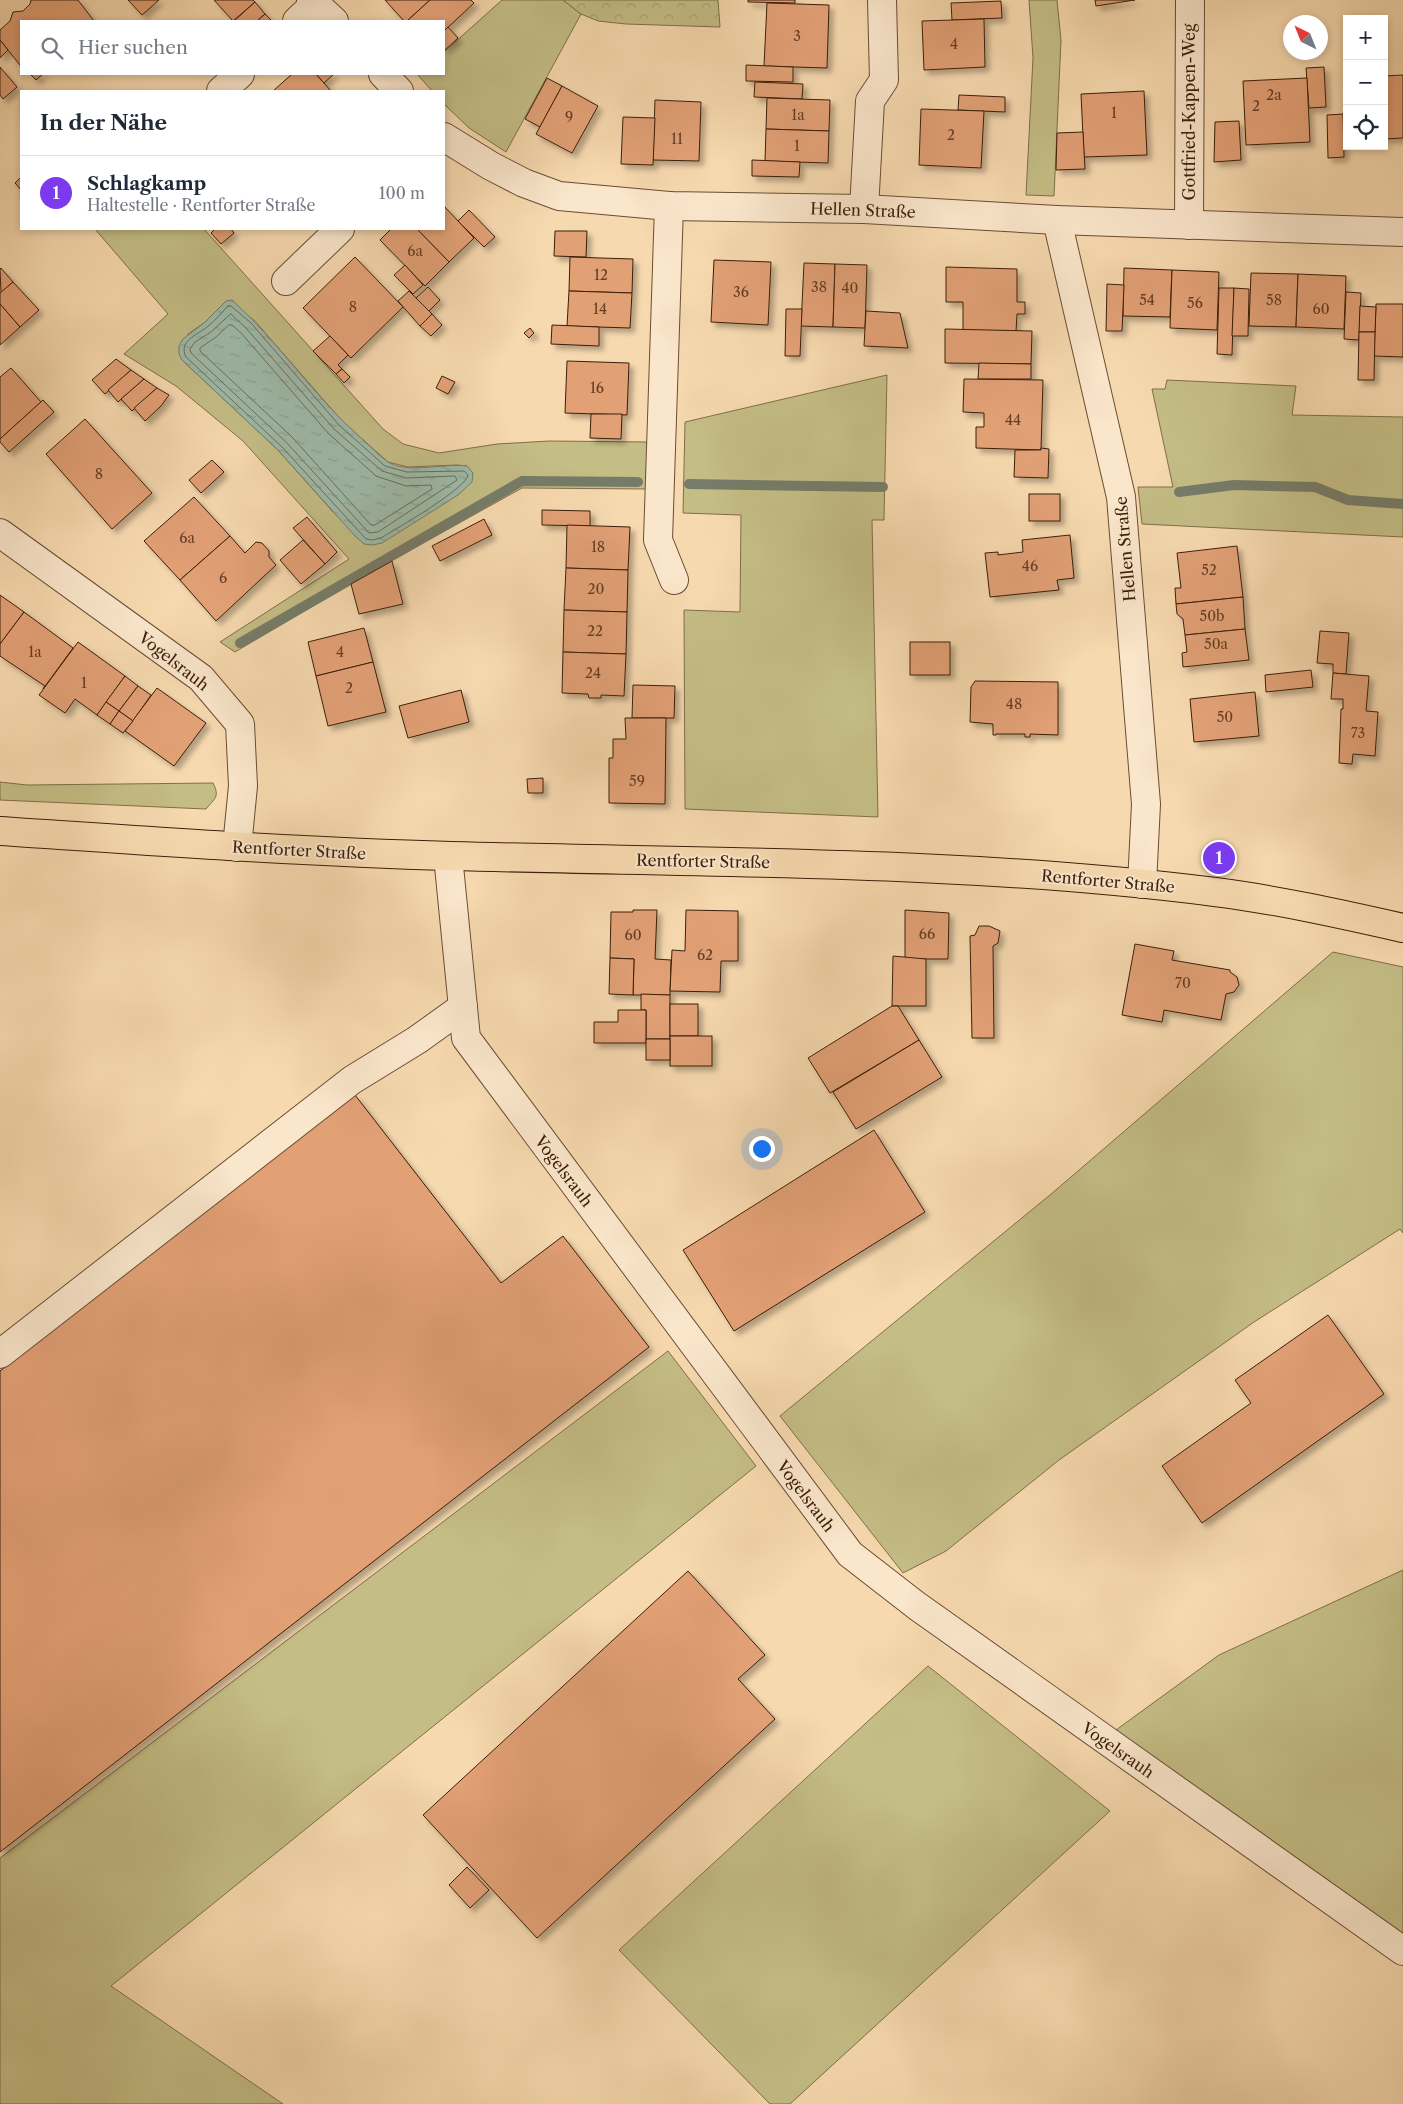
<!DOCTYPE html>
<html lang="de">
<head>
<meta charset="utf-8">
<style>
  :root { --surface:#fff; --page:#f6f6f7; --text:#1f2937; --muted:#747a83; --line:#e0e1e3; --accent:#7c3aed }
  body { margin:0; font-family:"Libre Caslon Text",serif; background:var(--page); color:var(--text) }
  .controls { position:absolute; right:15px; top:15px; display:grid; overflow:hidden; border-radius:0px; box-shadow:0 2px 8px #0003 }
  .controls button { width:45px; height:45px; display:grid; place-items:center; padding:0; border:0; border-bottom:1px solid var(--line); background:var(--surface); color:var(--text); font:25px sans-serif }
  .compass { position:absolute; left:1283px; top:15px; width:45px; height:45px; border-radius:50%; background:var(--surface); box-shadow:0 2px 8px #0003; rotate:317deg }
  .you { position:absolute; left:761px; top:1148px; width:18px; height:18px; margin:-12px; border:4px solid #fff; border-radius:50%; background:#1a73e8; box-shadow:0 0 0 8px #1a73e833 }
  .badge { display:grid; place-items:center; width:32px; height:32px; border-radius:50%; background:var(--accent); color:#fff; font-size:16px; font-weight:700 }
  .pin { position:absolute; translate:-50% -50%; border:2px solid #fff; box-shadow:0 1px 5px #0006 }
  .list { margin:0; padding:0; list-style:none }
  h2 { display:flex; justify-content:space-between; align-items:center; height:65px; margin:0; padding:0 20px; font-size:21px }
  h2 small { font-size:16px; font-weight:400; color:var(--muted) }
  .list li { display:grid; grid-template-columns:32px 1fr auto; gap:15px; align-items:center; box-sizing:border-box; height:75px; padding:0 20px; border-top:1px solid var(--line) }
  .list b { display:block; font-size:19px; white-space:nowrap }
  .list p { margin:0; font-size:16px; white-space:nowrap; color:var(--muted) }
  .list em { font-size:16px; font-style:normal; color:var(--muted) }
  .icon { flex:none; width:28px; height:28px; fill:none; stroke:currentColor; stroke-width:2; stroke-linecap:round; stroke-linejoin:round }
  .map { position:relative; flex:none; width:1403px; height:2104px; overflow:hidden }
  .search { position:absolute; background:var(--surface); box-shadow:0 2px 8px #0003; left:20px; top:20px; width:425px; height:55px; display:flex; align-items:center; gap:12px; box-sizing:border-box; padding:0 18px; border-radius:0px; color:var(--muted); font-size:19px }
  .panel { position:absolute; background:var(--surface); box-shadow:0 2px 8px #0003; left:20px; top:90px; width:425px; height:140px; border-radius:0px }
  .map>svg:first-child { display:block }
  .grass { fill:#c4bd85; stroke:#806e48; fill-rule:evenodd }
  .park { fill:url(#park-crowns); stroke:#806e48 }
  .water { fill:url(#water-ripples); stroke:#767c69 }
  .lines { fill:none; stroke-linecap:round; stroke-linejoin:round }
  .shore { stroke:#6c6c5a; stroke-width:1 }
  .stream { stroke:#767c69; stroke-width:10 }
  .building { fill:#e2a075; stroke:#3b1e0a; filter:url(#shadow) }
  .minor-casing { stroke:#6a4d33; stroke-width:30 }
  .major-casing { stroke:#3b1e0a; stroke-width:30 }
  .minor { stroke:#fae6cb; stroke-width:28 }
  .major { stroke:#f7d9af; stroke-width:28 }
  .labels { text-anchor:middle; stroke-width:4; stroke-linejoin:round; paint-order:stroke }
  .number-label { font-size:14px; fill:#653e25 }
  .street-label { font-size:16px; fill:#3b1e0a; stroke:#fae6cb }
</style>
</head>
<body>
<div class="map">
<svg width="1403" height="2104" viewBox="0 0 1403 2104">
  <defs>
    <pattern id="park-crowns" width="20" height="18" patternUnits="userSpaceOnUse" patternTransform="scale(1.25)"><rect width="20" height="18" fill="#c4bd85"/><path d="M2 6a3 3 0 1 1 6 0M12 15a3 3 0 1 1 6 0" fill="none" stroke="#a9a272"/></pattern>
    <pattern id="water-ripples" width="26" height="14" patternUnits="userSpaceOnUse" patternTransform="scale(1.25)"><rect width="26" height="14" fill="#9dbaa9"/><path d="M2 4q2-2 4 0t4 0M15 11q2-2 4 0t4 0" fill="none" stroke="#889f90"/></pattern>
    <filter id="shadow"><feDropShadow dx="4.5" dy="4.5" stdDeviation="2.5" flood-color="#0004"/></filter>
  </defs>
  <rect width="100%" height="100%" fill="#f7d9af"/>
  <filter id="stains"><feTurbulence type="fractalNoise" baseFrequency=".004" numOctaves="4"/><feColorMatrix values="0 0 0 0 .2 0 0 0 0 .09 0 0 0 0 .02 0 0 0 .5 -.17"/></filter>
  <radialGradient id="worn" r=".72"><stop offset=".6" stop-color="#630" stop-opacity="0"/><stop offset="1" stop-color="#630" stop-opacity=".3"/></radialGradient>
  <g class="grass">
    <path d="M502,0h61l18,14 -75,138 -37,-24 -25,-24v-13h-12l-14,-16 2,-1h24v-22z"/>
    <path d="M1029,0h28l4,40 -7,156 -28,-1 7,-137z"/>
    <path d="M95,229h109l179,200 20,15 36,9 58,-9 52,-3 100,1 -2,47 -125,-1 -158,88 -129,76 -15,-10 129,-83 -106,-118 -67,-55 -52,-32 44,-40zM226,301l28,19 88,101 46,41 20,5 49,-2 10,1 -134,46 -55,-62 -96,-90 6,-26 16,-11z"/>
    <path d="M887,375l-3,145h-12l6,297 -193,-8 -1,-199 56,2 1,-97 -58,-2 2,-91z"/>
    <path d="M1167,380l129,6 -4,29 111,2v120l-261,-13 -4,-37h35l-21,-98h13z"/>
    <path d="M0,782l27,3 186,-2c7,14 2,15 -7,26l-206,-9z"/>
    <path d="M1333,952l70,15v266l-3,-4 -146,93 -195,138 -113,91 -43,22 -123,-157 270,-221z"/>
    <path d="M668,1351l88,115 -645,520 172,118h-283v-246z"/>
    <path d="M1403,1570v365l-287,-205 103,-75z"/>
    <path d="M928,1666l182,145 -320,293h-20l-151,-154z"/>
  </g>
  <path class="park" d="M563,0h155l2,27 -94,-3 -28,-3 -17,-7z"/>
  <path class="water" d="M232,300c47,42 82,97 130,139 8,7 17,17 26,23 20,12 56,1 79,4l6,7 -1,9 -14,13 -76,48 -10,2 -8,-1 -9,-8 -77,-86 -96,-90 -3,-6v-8l4,-7 21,-16 22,-22z"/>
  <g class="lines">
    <g class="shore">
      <path d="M228,306h3l20,17 88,102 46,41 22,6 57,-1 4,4c-1,13 -72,54 -87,63l-9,2 -6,-1 -84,-92 -96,-90c-8,-16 11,-22 21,-30 8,-6 14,-14 21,-21z"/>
      <path d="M231,314l15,14 88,101 48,42 24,7 49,-2 2,4 -79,52 -9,1 -83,-91 -95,-89 -1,-4 5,-7 16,-10z"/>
      <path d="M229,325h3l9,8 87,100 48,43 30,10 25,-1 1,4 -57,36h-4l-79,-88 -92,-86v-3l16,-11z"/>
    </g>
    <g class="stream">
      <path d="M689,484l194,3"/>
      <path d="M1179,492l55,-7 81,2 33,13 55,4"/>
      <path d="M240,643l282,-162 116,1"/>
    </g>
  </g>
  <g class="building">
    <path d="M31,0h47l16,21h-73v44h-1l-20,-25v-10l10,-9 3,-9 10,-1 7,-7z"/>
    <path d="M128,0h31l-17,15z"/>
    <path d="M214,0h39l2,2 -22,19z"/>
    <path d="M385,0h45l-23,21h-3z"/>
    <path d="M430,0h41l3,3 -30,28v-10h-37z"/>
    <path d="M748,0h47v3l-47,-1z"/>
    <path d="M1095,0h40l-39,6z"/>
    <path d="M1001,1l1,17 -50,2 -1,-17z"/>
    <path d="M255,2l10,12 -8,7h-23z"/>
    <path d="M767,3l62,2 -2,63 -63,-2z"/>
    <path d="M265,14l7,7h-15z"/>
    <path d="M984,19l1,48 -61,3 -2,-49z"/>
    <path d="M448,27l10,11 -14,13v-20z"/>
    <path d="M0,40l8,10 -8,8z"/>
    <path d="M746,65l47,2v15l-47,-1z"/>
    <path d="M0,67l17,20 -14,12 -3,-4z"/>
    <path d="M1324,67l2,40 -17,1 -3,-40z"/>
    <path d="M30,74h13l-7,6z"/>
    <path d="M292,74h24l15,17h-58z"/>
    <path d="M316,74h18l-10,9z"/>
    <path d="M1403,75v63l-19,1v-63z"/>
    <path d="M547,78l15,8 -22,41 -15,-8z"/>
    <path d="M1307,78l3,64 -64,3 -3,-64z"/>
    <path d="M755,82l48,2 -1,15 -48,-2z"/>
    <path d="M562,86l36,20 -26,47 -36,-19z"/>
    <path d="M1144,91l3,64 -63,2 -3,-63z"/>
    <path d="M959,95l46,2v15l-47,-2z"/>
    <path d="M767,98l63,2 -1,31 -63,-2z"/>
    <path d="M655,100l46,2 -2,59 -46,-1z"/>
    <path d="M921,109l63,2 -3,57 -62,-3z"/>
    <path d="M1343,114l1,43 -16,1 -1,-43z"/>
    <path d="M623,117l32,1 -2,47 -32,-1z"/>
    <path d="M1239,121l2,39 -27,2 1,-40z"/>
    <path d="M766,129l63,2 -1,32 -63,-2z"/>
    <path d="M1083,132l2,37 -29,1 1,-37z"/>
    <path d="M752,160l48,2 -1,15 -47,-1z"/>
    <path d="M21,177v13l-6,-7z"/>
    <path d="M444,206l30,32 -25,24 -32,-33h27z"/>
    <path d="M469,210l26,27 -11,10 -26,-26z"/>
    <path d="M215,229h16l3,4 -13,11 -10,-11z"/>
    <path d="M391,229h26l32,33 -24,24 -45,-46z"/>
    <path d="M555,231h32l-1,26 -32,-1z"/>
    <path d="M355,257l48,50 -52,51 -48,-50z"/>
    <path d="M570,257l63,2 -1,34 -63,-2z"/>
    <path d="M714,260l57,2 -3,63 -57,-3z"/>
    <path d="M804,263l31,1 -2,63 -32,-1z"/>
    <path d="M835,264l32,1 -2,63 -32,-1z"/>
    <path d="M405,265l18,20 -10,9 -19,-19z"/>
    <path d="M946,267l71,2v33h8v12h-8l-1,17 -53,-1v-28h-17z"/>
    <path d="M1,268l12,14 -12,11 -1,-24z"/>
    <path d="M1124,268l48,2 -2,47 -47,-1z"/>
    <path d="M1172,270l47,2 -2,58 -47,-2z"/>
    <path d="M1251,273l47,1 -2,53 -47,-1z"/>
    <path d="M1298,274l48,2 -2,53 -48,-2z"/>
    <path d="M13,282l26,28 -19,17 -20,-23v-11z"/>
    <path d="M1107,284l17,1 -2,46h-16z"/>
    <path d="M428,287l12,13 -11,11 -13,-13z"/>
    <path d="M1219,288h15l-2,67 -15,-1z"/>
    <path d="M1234,288l15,1 -1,47h-16z"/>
    <path d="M409,291l23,23 -12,12 -22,-25z"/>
    <path d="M569,291l63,2 -2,35 -63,-2z"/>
    <path d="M1346,292l15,1 -2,47 -15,-1z"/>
    <path d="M0,304l20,23 -20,18z"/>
    <path d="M1376,304h27v53l-29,-1z"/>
    <path d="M1360,306l16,1 -1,25h-16z"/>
    <path d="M786,309h16l-2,47h-15z"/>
    <path d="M866,311l34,2 8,35 -44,-2z"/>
    <path d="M432,314l10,11 -11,11 -11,-10z"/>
    <path d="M552,325l47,2v19l-48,-2z"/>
    <path d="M530,328l4,5 -5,5 -5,-5z"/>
    <path d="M945,329l87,2 -1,33 -86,-1z"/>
    <path d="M1359,332h16l-1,48h-16z"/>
    <path d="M330,336l18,19 -10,10 4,4 -6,5 -23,-23z"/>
    <path d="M116,359l15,11 -26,24 -13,-14z"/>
    <path d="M567,361l62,2 -2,52 -62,-2z"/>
    <path d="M979,363l52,1v15h-53z"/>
    <path d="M11,368l30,34 -41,37v-62z"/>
    <path d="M342,369l8,8 -6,6 -8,-9z"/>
    <path d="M131,370l13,9 -26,23 -10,-12z"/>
    <path d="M442,376l13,6 -7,12 -12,-6z"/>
    <path d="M144,379l13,9 -25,23 -11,-12z"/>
    <path d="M964,379l79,1 -2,70 -65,-2v-21h8v-14l-21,-1z"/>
    <path d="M157,388l12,7 -8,11 -16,15 -11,-13z"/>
    <path d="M43,400l11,12 -45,40 -9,-10v-3z"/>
    <path d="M591,414h31l-1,25 -31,-1z"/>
    <path d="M85,419l67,74 -40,36 -66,-75z"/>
    <path d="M1041,448l8,1 -1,29 -34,-1 1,-27h26z"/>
    <path d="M212,460l12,12 -23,21 -12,-13z"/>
    <rect x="1029" y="494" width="31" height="27"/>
    <path d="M194,497l36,39 -50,44 -36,-39z"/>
    <path d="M542,510l48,1v15l-48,-1z"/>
    <path d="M307,517l30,35 -12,12 -32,-36z"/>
    <path d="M484,519l8,16 -52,26 -8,-15z"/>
    <path d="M567,525l63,2 -2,43 -62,-2z"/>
    <path d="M1070,535l4,43 -17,2 2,10 -69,7 -5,-44 13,-1v3l25,-3 -1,-12z"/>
    <path d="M230,536l15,17 11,-11 6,1 7,8v6l7,8 -60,56 -36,-41z"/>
    <path d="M303,540l22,24 -24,20 -21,-24z"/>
    <path d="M1237,546l6,51 -67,7 -1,-16h6l-4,-35z"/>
    <path d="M392,561l11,43 -44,10 -8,-30z"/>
    <path d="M566,568l62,2 -1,42 -63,-2z"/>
    <path d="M0,595l24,17 -24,32z"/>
    <path d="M1243,597l2,32 -60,6 -2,-16 -6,-5 -1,-10z"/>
    <path d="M564,610l63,2 -1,42 -63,-2z"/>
    <path d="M24,612l49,36 -30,41 2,-3 -45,-30v-12z"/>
    <path d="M364,628l9,34 -57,14 -8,-34z"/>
    <path d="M1245,629l4,31 -66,7 -1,-14 5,-1 -2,-17z"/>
    <path d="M1320,631l29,2 -3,41 -13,-1v-9l-16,-1z"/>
    <path d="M78,642l47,34 -28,39 -22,-16 -10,14 -26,-18z"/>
    <rect x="910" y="642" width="40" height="33"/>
    <path d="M563,652l63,2 -2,42 -23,-1v3h-12l-1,-4 -26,-1z"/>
    <path d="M373,662l13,50 -58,14 -12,-50z"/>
    <path d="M1311,670l2,17 -47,5 -1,-17z"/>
    <path d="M1333,673l36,3 -3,35 12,1 -3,44 -22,-2 -1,10 -13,-1 2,-54h2v-10h-12z"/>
    <path d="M125,676l13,10 -19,25 -13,-9z"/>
    <path d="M975,681l83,1v53l-28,-1v3h-5v-3h-29v1h-3v-11l-23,-2 1,-35z"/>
    <path d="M633,685l42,1 -1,32h-42z"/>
    <path d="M138,686l13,9 -18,26 -14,-10z"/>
    <path d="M157,688l49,35 -32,43 -49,-35z"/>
    <path d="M461,690l8,32 -61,16 -9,-32z"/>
    <path d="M1255,692l4,44 -65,6 -4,-43z"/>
    <path d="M106,702l13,9 -9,13 -13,-9z"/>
    <path d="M119,711l14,10 -10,12 -13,-9z"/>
    <path d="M625,718h41l-1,86 -56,-1v-45h4v-19h13z"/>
    <path d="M543,778v15h-15l-1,-14z"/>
    <path d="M633,910h24l-2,49 16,1 -1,35h-37l1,-36 -24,-1 1,-46h22z"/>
    <path d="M686,910l52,1v50h-17l-1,31 -50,-1 2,-41 13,1z"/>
    <path d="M905,910l44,3 -1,46h-43z"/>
    <path d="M979,926h10l11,5 -2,12 -5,3 1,92h-22l-2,-102 5,-1z"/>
    <path d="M1135,944l39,7 -2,9 58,10v2l7,5 2,8 -5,7 -8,2 -5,26 -57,-10 -2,12 -40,-7z"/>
    <path d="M893,956l33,3v47h-34z"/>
    <path d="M610,958l24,1 -1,36 -24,-1z"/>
    <path d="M641,994l29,1v44h-24v-29h-5z"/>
    <rect x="670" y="1004" width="28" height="32"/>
    <path d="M892,1006h6l21,34 -89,53 -22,-35z"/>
    <path d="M618,1010h28v33h-52v-21h24z"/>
    <rect x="670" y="1036" width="42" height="30"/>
    <rect x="646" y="1039" width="24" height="21"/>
    <path d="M919,1040l23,37 -86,52 -23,-37z"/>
    <path d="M355,1095l146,188 62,-47 86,111 -649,505v-481z"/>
    <path d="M874,1130l51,82 -191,119 -51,-81z"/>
    <path d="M1328,1315l56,79 -182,129 -40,-57 89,-63 -16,-23z"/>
    <path d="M688,1571l77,84 -27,24 37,40 -238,219 -114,-123z"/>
    <path d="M467,1867l22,23 -19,18 -21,-23z"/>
  </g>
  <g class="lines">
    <g class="minor-casing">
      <g id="minor">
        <path d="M311,0l23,21"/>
        <path d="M297,21l18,-17"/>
        <path d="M383,74l16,17"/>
        <path d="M221,91l19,-17"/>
        <path d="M444,137l47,29 33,17 35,13 110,10 195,3 193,11 346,12"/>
        <path d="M669,206l-11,334 16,40"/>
        <path d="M864,209l6,-108 14,-21 -2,-80"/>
        <path d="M1057,220l64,277 25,307 -4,80"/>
        <path d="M1189,225l1,-225"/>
        <path d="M286,281l54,-52"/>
        <path d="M0,533l201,145 39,46 3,62 -6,61"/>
        <path d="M448,856l18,182 384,516 67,52 486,345"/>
        <path d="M0,1354l352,-274 65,-40 46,-33"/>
      </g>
    </g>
    <g class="major-casing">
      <path id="major" d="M0,831c151,10 301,21 452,25 255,7 510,4 763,36 63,8 126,22 188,36"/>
    </g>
    <use href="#minor" class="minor"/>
    <use href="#major" class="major"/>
  </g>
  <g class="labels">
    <g class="number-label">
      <text x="797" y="41">3</text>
      <text x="954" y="49">4</text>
      <text x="1274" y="100">2a</text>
      <text x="1256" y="111">2</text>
      <text x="1114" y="118">1</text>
      <text x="798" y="120">1a</text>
      <text x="569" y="122">9</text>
      <text x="951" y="140">2</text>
      <text x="677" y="144">11</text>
      <text x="797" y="151">1</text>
      <text x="415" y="256">6a</text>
      <text x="601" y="280">12</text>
      <text x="819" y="292">38</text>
      <text x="850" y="293">40</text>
      <text x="741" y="297">36</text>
      <text x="1147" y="305">54</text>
      <text x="1274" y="305">58</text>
      <text x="1195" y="308">56</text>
      <text x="353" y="312">8</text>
      <text x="600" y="314">14</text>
      <text x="1321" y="314">60</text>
      <text x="597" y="393">16</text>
      <text x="1013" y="425">44</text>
      <text x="99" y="479">8</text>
      <text x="187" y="543">6a</text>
      <text x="598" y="552">18</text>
      <text x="1030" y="571">46</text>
      <text x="1209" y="575">52</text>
      <text x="223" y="583">6</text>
      <text x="596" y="594">20</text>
      <text x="1212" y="621">50b</text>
      <text x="595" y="636">22</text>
      <text x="1216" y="649">50a</text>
      <text x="35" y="657">1a</text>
      <text x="340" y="657">4</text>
      <text x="593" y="678">24</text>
      <text x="84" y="688">1</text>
      <text x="349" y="693">2</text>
      <text x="1014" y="709">48</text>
      <text x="1225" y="722">50</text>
      <text x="1358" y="738">73</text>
      <text x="637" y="786">59</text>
      <text x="927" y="939">66</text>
      <text x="633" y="940">60</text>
      <text x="705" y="960">62</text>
      <text x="1183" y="988">70</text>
    </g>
    <g class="street-label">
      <text transform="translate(1189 112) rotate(-90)" y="6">Gottfried-Kappen-Weg</text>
      <text transform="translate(863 210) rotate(2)" y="6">Hellen Straße</text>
      <text transform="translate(1125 549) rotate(-95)" y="6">Hellen Straße</text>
      <text transform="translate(174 661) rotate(38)" y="6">Vogelsrauh</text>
      <text transform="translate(299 850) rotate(3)" y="6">Rentforter Straße</text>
      <text transform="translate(703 861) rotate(1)" y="6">Rentforter Straße</text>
      <text transform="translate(1108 881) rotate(5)" y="6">Rentforter Straße</text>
      <text transform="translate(564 1171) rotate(53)" y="6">Vogelsrauh</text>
      <text transform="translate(806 1496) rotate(53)" y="6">Vogelsrauh</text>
      <text transform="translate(1118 1750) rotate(35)" y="6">Vogelsrauh</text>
    </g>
  </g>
  <rect width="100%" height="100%" filter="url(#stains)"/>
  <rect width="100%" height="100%" fill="url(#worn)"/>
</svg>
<div class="controls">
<button>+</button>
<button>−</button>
<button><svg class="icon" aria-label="locate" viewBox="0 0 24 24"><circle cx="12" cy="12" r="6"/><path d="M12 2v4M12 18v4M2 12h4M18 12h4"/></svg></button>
</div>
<svg class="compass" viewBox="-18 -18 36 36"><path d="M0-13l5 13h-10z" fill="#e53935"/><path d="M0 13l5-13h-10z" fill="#747a83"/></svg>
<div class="you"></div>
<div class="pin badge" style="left:1219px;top:858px">1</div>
<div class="search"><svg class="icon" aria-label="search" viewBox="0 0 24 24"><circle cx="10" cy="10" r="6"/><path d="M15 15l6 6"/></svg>Hier suchen</div>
<section class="panel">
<h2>In der Nähe<small></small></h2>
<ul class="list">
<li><span class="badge">1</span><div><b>Schlagkamp</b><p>Haltestelle · Rentforter Straße</p></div><em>100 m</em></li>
</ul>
</section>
</div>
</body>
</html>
